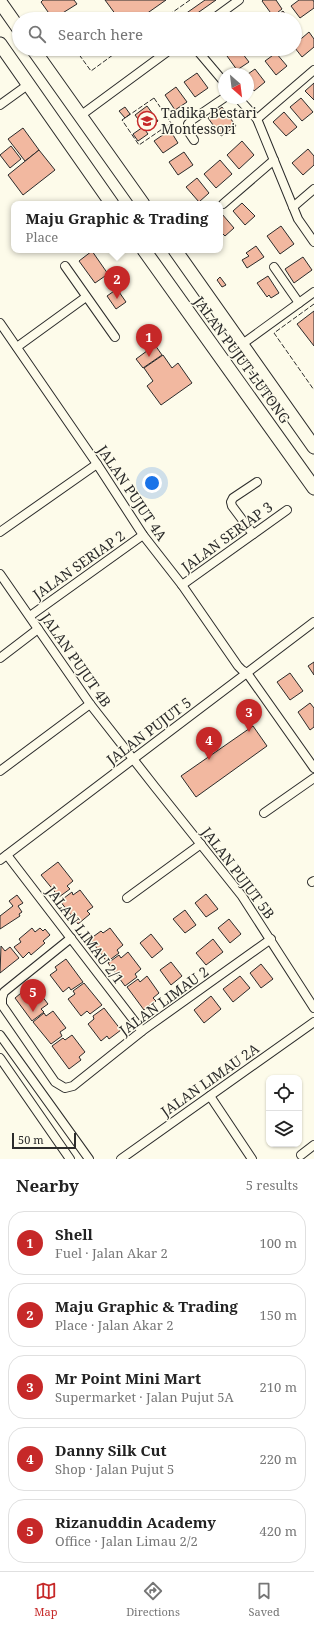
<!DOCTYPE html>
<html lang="en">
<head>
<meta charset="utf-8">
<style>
  :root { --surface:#fff; --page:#f2f2f2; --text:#222; --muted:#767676; --line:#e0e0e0; --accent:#c62828 }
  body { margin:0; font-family:"Noto Serif",serif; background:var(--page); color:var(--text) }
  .controls { position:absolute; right:12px; bottom:12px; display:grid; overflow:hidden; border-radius:8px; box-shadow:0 1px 3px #0004 }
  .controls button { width:36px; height:36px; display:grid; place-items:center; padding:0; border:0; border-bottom:1px solid var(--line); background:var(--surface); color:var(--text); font:20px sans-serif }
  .compass { position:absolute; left:218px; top:68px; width:36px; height:36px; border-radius:50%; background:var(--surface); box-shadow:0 1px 3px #0004; rotate:152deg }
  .scale { position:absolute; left:12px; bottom:10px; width:64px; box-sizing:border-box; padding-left:4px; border:2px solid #2b2b2b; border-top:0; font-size:11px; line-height:14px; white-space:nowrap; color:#2b2b2b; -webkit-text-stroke:3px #fdfbea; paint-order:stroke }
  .you { position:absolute; left:152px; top:483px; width:14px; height:14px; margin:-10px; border:3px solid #fff; border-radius:50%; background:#1a73e8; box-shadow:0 0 0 6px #1a73e833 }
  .badge { display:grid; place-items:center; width:26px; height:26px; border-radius:50%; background:var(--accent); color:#fff; font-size:13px; font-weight:700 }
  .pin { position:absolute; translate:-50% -33px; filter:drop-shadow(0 1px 2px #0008) }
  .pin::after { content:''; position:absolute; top:21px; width:14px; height:12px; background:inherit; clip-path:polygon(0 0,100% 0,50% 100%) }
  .popup { position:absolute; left:11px; top:201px; width:212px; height:52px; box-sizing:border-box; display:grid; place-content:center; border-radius:8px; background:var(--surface); filter:drop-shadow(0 1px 3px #0005); font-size:13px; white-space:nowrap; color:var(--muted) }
  .popup b { font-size:15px; color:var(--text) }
  .popup::after { content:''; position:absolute; left:50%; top:100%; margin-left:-8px; border:8px solid transparent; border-top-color:var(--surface) }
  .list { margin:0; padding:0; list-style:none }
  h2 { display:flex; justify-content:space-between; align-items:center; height:52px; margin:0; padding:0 16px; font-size:17px }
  h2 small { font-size:13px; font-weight:400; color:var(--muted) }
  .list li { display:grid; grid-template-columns:26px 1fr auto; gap:12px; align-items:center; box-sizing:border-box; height:64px; margin:0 8px 8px; padding:0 8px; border:1px solid var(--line); border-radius:16px }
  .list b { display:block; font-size:15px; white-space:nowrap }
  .list p { margin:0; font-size:13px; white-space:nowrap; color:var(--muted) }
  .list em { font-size:13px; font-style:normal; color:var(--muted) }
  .icon { flex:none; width:22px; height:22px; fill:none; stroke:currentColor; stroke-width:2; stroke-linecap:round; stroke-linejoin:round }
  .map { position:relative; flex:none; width:314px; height:1159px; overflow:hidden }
  .search { position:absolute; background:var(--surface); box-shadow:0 1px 3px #0004; left:12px; right:12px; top:12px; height:44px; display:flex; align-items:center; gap:10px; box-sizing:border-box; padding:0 14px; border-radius:22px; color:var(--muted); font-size:15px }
  .sheet { height:412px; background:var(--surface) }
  nav { display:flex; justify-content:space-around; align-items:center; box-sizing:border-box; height:56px; border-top:1px solid var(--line); background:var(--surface); font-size:11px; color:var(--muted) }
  nav a { display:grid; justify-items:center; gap:2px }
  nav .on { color:var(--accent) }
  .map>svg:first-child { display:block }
  .building { fill:#f2b8a0; stroke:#2b2b2b }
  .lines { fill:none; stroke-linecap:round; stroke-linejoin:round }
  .minor-casing { stroke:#2b2b2b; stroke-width:10 }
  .trunk-casing { stroke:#2b2b2b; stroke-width:15 }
  .minor { stroke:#fdfbea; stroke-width:8 }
  .trunk { stroke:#fdfbea; stroke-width:13 }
  .fence { stroke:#2b2b2b; stroke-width:1; stroke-dasharray:5 2; stroke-linecap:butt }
  .labels { text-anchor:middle; stroke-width:3; stroke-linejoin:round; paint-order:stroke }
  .poi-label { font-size:14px; fill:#2b2b2b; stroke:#fdfbea; text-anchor:start }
  .street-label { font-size:14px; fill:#2b2b2b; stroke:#fdfbea }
</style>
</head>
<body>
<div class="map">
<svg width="314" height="1159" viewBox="0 0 314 1159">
  <rect width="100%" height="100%" fill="#fdfbea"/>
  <g class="building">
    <path d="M43,0h31l3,4 -24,15 -12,-17z"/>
    <path d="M105,0h61l-27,19h-20z"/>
    <path d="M205,0h11l-27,19h-11z"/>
    <path d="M263,0h13l6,9 -9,7 -11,-15z"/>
    <path d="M299,0h14l1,2v6l-14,10 -9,-12z"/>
    <path d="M283,11l6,8h-17z"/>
    <path d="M37,15l3,4h-6l-1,-2z"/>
    <path d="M309,32l5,7v8l-12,10 -7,-9v-4z"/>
    <path d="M237,49h2l10,13 -12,8 -10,-14z"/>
    <path d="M276,53l11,13 -11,9 -11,-14z"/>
    <path d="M255,69l10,13 -11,9 -6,-8v-9z"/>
    <path d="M197,73l11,15 -13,9 -11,-15z"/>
    <path d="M314,83v17l-9,-9z"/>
    <path d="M176,87l11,15 -12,8 -10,-15z"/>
    <path d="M301,98l12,14 -11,9 -12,-14z"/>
    <path d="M147,106l11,15 -12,9 -11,-15z"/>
    <path d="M125,107l5,7 -5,4 -6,-7z"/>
    <path d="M222,107l14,19 -15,10 -13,-18z"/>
    <path d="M284,112l13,15 -11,9 -13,-14z"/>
    <path d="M143,127l5,7 -10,7 -5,-7z"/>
    <path d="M23,128l16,22 -14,11 -17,-22z"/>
    <path d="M170,130l8,13 -15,10 -9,-12z"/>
    <path d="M242,141l12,14 -15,14 -12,-14z"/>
    <path d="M11,146l10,13 -11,9 -10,-13z"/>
    <path d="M308,149l6,7v9l-11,10 -11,-12z"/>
    <path d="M39,150l16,20 -32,25 -15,-20z"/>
    <path d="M184,152l9,13 -15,10 -9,-13z"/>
    <path d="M220,160l12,14 -16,14 -12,-14z"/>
    <path d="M197,178l12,15 -10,9 -13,-15z"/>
    <path d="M242,203l13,13 -10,9 -12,-14z"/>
    <path d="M222,214l12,14 -9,8 -5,-5v-15z"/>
    <path d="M281,226l13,18 -14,10 -13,-18z"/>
    <path d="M256,246l8,11 -17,11 -5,-8 7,-4 -3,-3z"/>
    <path d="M92,251l16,23 -13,9 -16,-22z"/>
    <path d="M303,257l9,13 -18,13 -9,-14z"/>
    <path d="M268,276l11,17 -8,5 -2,-3 -2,2 -10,-14z"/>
    <path d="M220,277l6,8 -4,2 -5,-7z"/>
    <path d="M117,289l9,13 -10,7 -9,-13z"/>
    <path d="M314,311v35l-17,-22z"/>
    <path d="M155,345l7,10 -19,13 -7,-9z"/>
    <path d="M163,355l9,13 6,-5 14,20 -31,22 -14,-19 6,-5 -9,-13z"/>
    <path d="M314,662v13l-6,-9z"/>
    <path d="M290,673l13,18 -13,9 -13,-18z"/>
    <path d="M310,703l4,5v19l-4,3 -12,-18z"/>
    <path d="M253,726l14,20 -71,51 -15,-21z"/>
    <path d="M58,862l15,19 -6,5 3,3 -11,8 -18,-22z"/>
    <path d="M80,890l13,17 -6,4 3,3 -12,10 -18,-23 12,-9 1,3z"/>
    <path d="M206,894l12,15 -12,8 -11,-14z"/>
    <path d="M17,895l6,8 -5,3 4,6 -3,2 1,2 -20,13v-13l13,-10 -4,-5z"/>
    <path d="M185,910l11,15 -11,8 -12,-14z"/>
    <path d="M229,919l12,15 -11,9 -12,-15z"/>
    <path d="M32,928l3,4 5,-4 3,3 2,-2 5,6 -7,6 2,2 -14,12 -2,-3 -6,6 -9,-11 7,-5 -2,-3z"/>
    <path d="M110,928l13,17 -6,5 2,3 -12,9 -17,-23 11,-8 2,2z"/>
    <path d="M151,934l12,15 -11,9 -12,-15z"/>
    <path d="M213,939l10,13 -17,13 -10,-12z"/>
    <path d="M1,946l4,5 5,-4 9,11 -19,15z"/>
    <path d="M128,952l13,17 -6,5 2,3 -12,9 -17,-23 11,-8 2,3z"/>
    <path d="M66,959l17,23 -12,8 -2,-3 -6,5 -13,-17 7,-5 -2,-3z"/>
    <path d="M171,962l11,14 -11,9 -11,-15z"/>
    <path d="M261,964l12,15 -12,9 -11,-15z"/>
    <path d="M147,976l12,17 -6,5 3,3 -12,9 -17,-23 11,-8 2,3z"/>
    <path d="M240,976l10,12 -17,14 -10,-13z"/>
    <path d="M84,983l18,22 -12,9 -3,-3 -6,5 -13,-17 7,-5 -2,-3z"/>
    <path d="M35,987l13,17 -7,5 3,3 -12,9 -17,-23 11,-9 2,3z"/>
    <path d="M211,996l10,13 -17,14 -10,-13z"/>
    <path d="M104,1008l17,22 -12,9 -2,-3 -6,5 -13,-17 6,-5 -1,-3z"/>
    <path d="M53,1011l13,17 -6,4 2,4 -11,8 -18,-22 11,-9 2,3z"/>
    <path d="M72,1035l13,17 -6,5 2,3 -12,9 -17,-23 11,-8 2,2z"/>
  </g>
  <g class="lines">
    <g class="minor-casing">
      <g id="minor">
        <path d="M213,19l26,-19"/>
        <path d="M196,49l28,33"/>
        <path d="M238,98l19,21 41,100 16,23"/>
        <path d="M0,105l29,-21"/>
        <path d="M80,116l91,-67"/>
        <path d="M257,119l57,-49"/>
        <path d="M194,140l-6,-9v-7l4,-4 32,-22"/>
        <path d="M223,204l51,-44"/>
        <path d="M293,207l21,-18"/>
        <path d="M65,266l50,71"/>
        <path d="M274,267l25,36"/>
        <path d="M0,323l97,141 46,71 39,50 56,81 4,4 5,3 67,95"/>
        <path d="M241,345l73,-53"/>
        <path d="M17,347l69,-50"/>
        <path d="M0,532l97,-68"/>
        <path d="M253,534l-21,-28 -1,-4 2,-4 24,-16"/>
        <path d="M0,574l90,130 65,83 87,109 72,112"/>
        <path d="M182,585l105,-75"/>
        <path d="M30,616l113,-81"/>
        <path d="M0,658l38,-29"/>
        <path d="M0,771l90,-67"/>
        <path d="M264,813l50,-35"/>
        <path d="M7,855l135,176"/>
        <path d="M0,860l314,-238"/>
        <path d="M312,882l2,-1"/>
        <path d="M127,898l74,-54"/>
        <path d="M71,938l-67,54 -2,6v7l53,77 10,6 8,-2 69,-55 129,-92"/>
        <path d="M0,1035l89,124"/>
        <path d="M0,1058l70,101"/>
        <path d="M210,1096l42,63"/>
        <path d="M301,1155l13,-10"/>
        <path d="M121,1159l193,-137"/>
      </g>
    </g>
    <g class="trunk-casing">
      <g id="trunk">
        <path d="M0,2l19,27"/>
        <path d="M0,44l112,160"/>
        <path d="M33,49l110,155"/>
        <path d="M144,250l170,238"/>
        <path d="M175,250l139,197"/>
      </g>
    </g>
    <use href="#minor" class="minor"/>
    <use href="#trunk" class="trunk"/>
    <g class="fence">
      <path d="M163,19l27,-19"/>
      <path d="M75,49l16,22 30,-22"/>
      <path d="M154,98l17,25 -32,22 -17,-25z"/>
      <path d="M314,304l-40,29 40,57"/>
    </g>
  </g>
  <defs>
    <g id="school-ring" transform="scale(1)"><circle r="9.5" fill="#fdfbea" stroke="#c62828" stroke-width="1.5"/><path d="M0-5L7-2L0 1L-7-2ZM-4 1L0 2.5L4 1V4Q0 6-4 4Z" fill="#c62828"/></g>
  </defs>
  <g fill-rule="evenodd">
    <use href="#school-ring" x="147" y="121"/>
  </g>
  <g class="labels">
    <g class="poi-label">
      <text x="161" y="118">Tadika Bestari<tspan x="161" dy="16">Montessori</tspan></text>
    </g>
    <g class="street-label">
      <text transform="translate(242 360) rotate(54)" y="5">JALAN PUJUT-LUTONG</text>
      <text transform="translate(132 493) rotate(56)" y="5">JALAN PUJUT 4A</text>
      <text transform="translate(227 537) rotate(-36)" y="5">JALAN SERIAP 3</text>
      <text transform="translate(79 565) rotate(-35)" y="5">JALAN SERIAP 2</text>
      <text transform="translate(76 660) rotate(55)" y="5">JALAN PUJUT 4B</text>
      <text transform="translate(149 731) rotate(-37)" y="5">JALAN PUJUT 5</text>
      <text transform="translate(238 873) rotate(53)" y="5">JALAN PUJUT 5B</text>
      <text transform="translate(85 935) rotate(53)" y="5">JALAN LIMAU 2/1</text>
      <text transform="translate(164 1001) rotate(-36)" y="5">JALAN LIMAU 2</text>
      <text transform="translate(210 1080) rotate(-35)" y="5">JALAN LIMAU 2A</text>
    </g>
  </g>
</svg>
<div class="controls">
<button><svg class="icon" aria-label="locate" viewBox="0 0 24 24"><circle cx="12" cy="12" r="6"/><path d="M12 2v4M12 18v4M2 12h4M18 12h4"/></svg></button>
<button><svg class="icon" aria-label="layers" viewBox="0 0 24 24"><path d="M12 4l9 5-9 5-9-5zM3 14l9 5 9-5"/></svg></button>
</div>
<svg class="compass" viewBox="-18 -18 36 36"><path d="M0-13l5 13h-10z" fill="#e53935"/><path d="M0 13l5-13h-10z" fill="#767676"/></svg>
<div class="scale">50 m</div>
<div class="you"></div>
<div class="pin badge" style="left:149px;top:357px">1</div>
<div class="pin badge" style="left:117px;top:299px">2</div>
<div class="popup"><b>Maju Graphic &amp; Trading</b>Place</div>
<div class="pin badge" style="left:249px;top:732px">3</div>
<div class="pin badge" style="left:209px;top:760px">4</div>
<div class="pin badge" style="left:33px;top:1012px">5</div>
<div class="search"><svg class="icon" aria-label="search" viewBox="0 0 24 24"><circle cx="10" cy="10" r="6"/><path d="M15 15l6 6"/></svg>Search here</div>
</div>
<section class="sheet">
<h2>Nearby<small>5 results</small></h2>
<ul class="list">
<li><span class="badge">1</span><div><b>Shell</b><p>Fuel · Jalan Akar 2</p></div><em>100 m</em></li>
<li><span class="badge">2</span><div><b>Maju Graphic &amp; Trading</b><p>Place · Jalan Akar 2</p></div><em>150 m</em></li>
<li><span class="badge">3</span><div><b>Mr Point Mini Mart</b><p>Supermarket · Jalan Pujut 5A</p></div><em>210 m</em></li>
<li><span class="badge">4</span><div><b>Danny Silk Cut</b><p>Shop · Jalan Pujut 5</p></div><em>220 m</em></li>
<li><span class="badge">5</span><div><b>Rizanuddin Academy</b><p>Office · Jalan Limau 2/2</p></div><em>420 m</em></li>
</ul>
</section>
<nav>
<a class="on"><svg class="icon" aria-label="map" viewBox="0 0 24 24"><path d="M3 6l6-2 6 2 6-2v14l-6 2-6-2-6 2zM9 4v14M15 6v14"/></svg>Map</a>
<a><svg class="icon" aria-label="directions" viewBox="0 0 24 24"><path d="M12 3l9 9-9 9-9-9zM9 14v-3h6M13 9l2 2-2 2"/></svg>Directions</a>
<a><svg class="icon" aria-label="saved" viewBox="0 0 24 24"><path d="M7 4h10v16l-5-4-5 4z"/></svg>Saved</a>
</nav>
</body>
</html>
